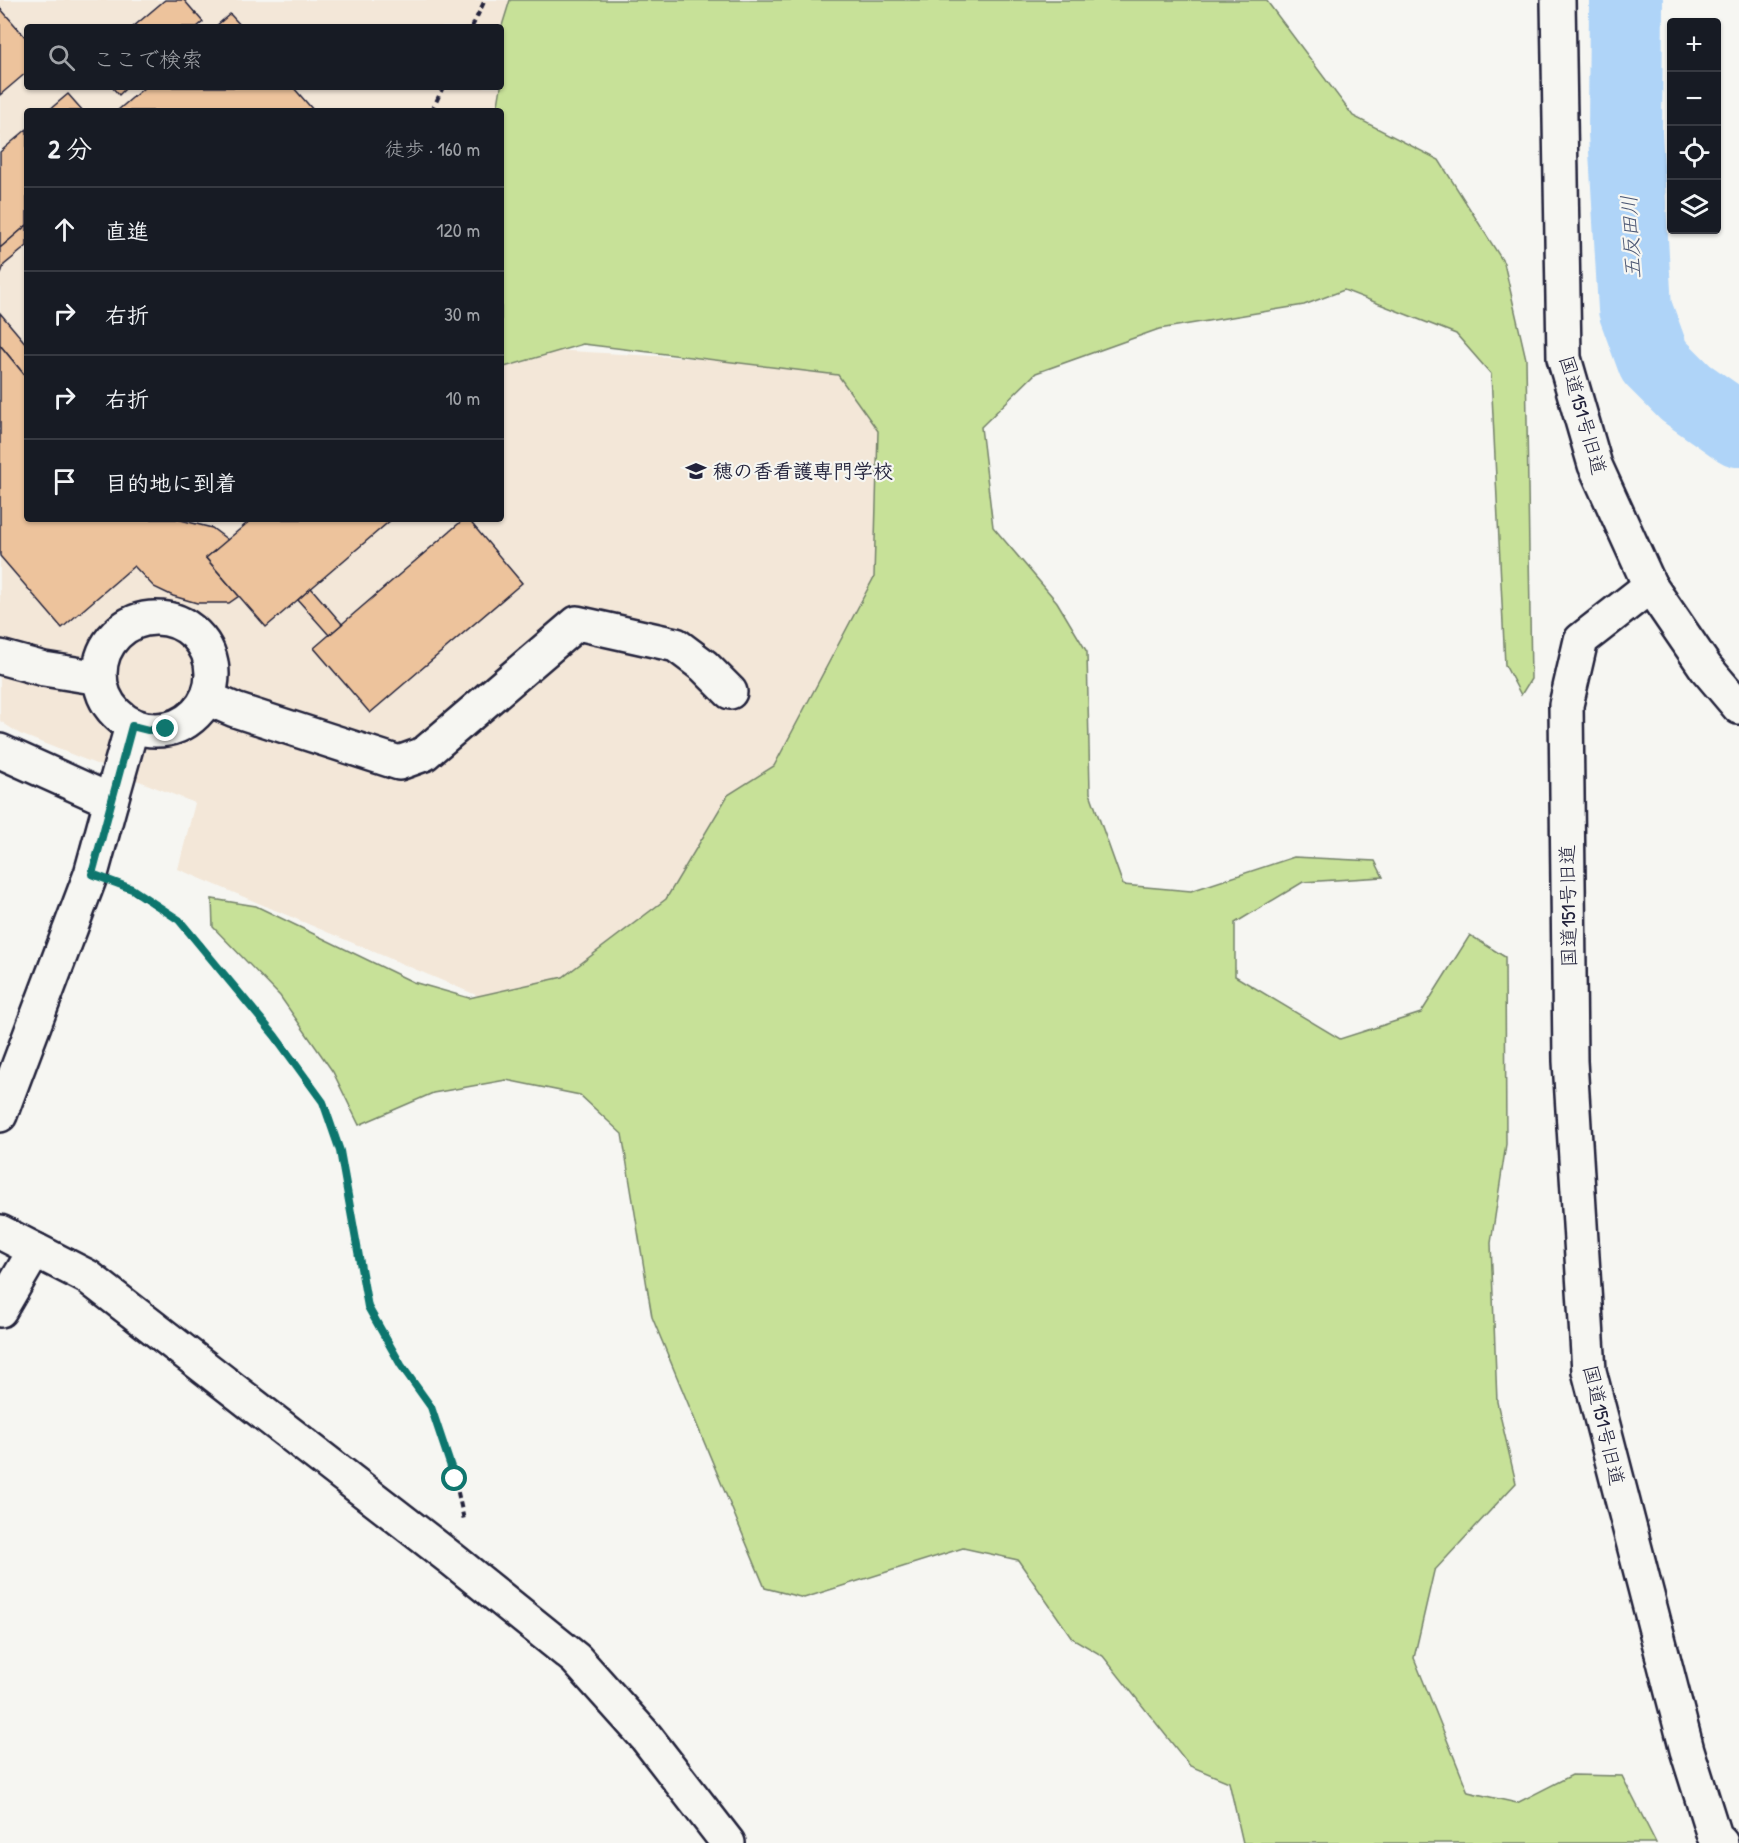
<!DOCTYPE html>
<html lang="ja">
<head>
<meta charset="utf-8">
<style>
  :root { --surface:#171b24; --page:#242831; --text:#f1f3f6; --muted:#9ea1a6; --line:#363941 }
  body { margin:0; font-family:"Patrick Hand","Klee One",sans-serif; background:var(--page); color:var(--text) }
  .controls { position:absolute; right:18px; top:18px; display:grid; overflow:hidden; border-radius:6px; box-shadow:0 2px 4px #0004 }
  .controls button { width:54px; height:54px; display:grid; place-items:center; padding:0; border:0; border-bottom:2px solid var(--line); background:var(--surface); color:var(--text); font:30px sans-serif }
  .stop { position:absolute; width:18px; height:18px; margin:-14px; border:4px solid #0f766e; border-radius:50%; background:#fff }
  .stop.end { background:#0f766e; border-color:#fff; box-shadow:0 2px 6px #0008 }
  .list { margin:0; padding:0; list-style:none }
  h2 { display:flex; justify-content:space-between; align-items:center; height:78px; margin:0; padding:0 24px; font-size:26px }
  h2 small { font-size:20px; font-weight:400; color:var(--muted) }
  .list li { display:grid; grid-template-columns:39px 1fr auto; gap:18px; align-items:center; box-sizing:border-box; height:84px; padding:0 24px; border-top:2px solid var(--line) }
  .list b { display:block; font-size:22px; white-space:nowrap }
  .list em { font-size:20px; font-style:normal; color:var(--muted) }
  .icon { flex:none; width:33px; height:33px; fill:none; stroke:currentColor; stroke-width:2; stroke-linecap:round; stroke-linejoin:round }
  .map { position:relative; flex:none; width:1739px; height:1843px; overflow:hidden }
  .search { position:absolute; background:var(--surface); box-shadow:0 2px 4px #0004; left:24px; top:24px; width:480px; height:66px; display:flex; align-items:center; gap:15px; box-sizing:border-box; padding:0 21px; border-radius:6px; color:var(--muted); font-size:22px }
  .panel { position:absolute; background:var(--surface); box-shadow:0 2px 4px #0004; left:24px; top:108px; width:480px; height:414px; border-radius:6px }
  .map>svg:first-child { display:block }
  .built { fill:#f3e7d8; fill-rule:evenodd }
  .green { fill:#c7e198; stroke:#74826a; stroke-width:1.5 }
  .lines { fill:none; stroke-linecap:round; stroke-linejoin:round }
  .river { stroke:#afd4f8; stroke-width:74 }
  .building { fill:#edc39c; stroke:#22223b; stroke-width:1.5 }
  .minor-casing { stroke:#22223b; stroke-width:38 }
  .path { stroke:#22223b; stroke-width:4; stroke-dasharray:6 4.5; stroke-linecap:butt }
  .minor { stroke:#f6f6f2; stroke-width:33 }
  .route { stroke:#0f766e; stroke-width:8 }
  .labels { text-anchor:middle; stroke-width:4.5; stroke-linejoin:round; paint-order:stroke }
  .street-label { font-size:20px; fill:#22223b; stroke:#f6f6f2 }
  .poi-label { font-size:20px; font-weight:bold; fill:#22223b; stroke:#f6f6f2; text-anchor:start }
  .water-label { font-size:21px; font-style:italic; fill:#4c5774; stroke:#f6f6f2 }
</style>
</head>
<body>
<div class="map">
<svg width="1739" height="1843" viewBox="0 0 1739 1843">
  <rect width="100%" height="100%" fill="#f6f6f2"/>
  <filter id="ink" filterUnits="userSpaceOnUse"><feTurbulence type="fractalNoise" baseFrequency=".0167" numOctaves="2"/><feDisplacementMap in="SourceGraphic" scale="12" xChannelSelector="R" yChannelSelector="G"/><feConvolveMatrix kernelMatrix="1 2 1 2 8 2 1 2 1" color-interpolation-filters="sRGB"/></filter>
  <g filter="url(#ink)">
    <path class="built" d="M0,0h521l-20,111h-474v408h474v-172l345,20 45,56 -2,136 -116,221 -186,249 -49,-8 -360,-152 17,-66 -175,-69 -20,-13zM27,27h474v60h-474z"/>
    <path class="green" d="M510,0h756l87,116 86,44 65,103 22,96 5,320 -10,16 -16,-30 -14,-291 -35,-40 -112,-44 -40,15 -145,24 -123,44 -55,54 12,100 64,75 30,50 3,141 33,92 68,6 103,-34 81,4 8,16 -80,5 -68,41v53l105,63 81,-26 49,-78 35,22 1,187 -15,99 6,159 19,81 -82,88 -20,87 54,134 49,11 55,-28 50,1 34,67h-413l-14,-61 -39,-16 -87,-110 -31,-18 -54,-78 -55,-12 -159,50 -39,-10 -113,-271 -30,-183 -42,-39 -74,-15 -73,13 -74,32 -26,-53 -53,-76 -67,-69 -1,-28 44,7 157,76 56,16 94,-21 103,-78 62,-104 46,-29 100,-189 4,-146 -40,-56 -255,-31 -82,24v-257h-4l4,-24v-58z"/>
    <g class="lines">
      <path class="river" d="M1626,0l-1,133 10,176 19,52 32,32 53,37"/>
    </g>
    <g class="building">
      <path d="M165,0h19l19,22 -6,5h-64z"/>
      <path d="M0,8l27,31v33l-27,23z"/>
      <path d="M230,14l12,13h-27z"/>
      <path d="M112,87h15l-8,8z"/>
      <path d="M145,87h148l21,24h-197z"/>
      <path d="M68,94l15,17h-35z"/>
      <path d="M27,129v96l-27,23v-96z"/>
      <path d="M27,225v21l-23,19 -4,11v-28z"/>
      <path d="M0,313l27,32v33l-27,-33z"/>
      <path d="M0,345l27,33v141h150l35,9 16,12 -22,18 33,38 -10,7h-32l-24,-7 -19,-9 -20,-21 -72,62 -62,-72z"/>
      <path d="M252,519h140l-126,108 -60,-69z"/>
      <path d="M464,519h4l54,64 -152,130 -56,-65z"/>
      <path d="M311,588l31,36 -13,11 -31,-35z"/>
    </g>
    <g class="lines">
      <g class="minor-casing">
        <g id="minor">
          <path d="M1558,0l6,358 31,107 55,121 56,82 33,39"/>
          <path d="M1650,586l-69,54 -15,65 4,356 19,310 98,379 27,86 7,7"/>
          <circle cx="156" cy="674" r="56"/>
          <path d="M0,657l44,12 56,9"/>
          <path d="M207,698l28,12 164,53 25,-9 153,-131 99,22 28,21 26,26"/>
          <path d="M0,751l111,50 -20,73 -91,241"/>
          <path d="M111,801l21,-75"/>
          <path d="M0,1232l88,45 365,283 123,99 70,78 82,106"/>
          <path d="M0,1310l35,-60"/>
        </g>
      </g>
      <g class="path">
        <path d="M472,27l13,-27"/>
        <path d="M432,111l11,-24"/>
        <path d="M125,886l54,34 96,116 48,66 17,49 28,156 33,58 30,42 24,72 9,41"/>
      </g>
      <use href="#minor" class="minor"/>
    </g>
  </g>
  <g class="lines" filter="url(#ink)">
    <path class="route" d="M166,729l-18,1 -16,-4 -40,148 40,15 47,31 96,116 48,66 17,49 28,156 33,58 30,42 24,72"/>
  </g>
  <defs>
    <g id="university-bare" transform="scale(1.62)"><path d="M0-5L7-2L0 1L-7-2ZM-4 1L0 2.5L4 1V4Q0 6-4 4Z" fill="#22223b" stroke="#f6f6f2" stroke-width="2.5" paint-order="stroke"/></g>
  </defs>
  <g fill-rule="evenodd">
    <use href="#university-bare" x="696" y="471"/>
  </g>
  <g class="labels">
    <g class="street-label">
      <text transform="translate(1583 415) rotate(74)" y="7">国道151号旧道</text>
      <text transform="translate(1568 906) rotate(-91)" y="7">国道151号旧道</text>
      <text transform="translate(1604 1425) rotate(77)" y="7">国道151号旧道</text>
    </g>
    <g class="poi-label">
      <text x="713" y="478">穂の香看護専門学校</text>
    </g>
    <g class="water-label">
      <text transform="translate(1631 237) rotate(-93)" y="7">五反田川</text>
    </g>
  </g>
</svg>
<div class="controls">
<button>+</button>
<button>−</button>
<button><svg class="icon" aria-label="locate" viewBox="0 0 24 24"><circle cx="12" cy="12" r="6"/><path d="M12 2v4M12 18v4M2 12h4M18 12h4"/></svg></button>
<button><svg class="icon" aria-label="layers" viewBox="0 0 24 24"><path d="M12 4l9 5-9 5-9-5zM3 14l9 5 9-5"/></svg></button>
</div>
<div class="stop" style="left:455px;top:1479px"></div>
<div class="stop end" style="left:166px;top:729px"></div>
<div class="search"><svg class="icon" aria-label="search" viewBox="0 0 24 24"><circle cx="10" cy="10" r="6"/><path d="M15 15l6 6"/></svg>ここで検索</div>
<section class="panel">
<h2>2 分<small>徒歩 · 160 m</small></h2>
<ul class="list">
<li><svg class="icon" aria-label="ahead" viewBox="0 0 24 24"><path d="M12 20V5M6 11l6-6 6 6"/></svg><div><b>直進</b></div><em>120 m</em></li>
<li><svg class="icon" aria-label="right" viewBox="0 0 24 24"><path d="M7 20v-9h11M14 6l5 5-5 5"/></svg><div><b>右折</b></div><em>30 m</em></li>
<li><svg class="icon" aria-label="right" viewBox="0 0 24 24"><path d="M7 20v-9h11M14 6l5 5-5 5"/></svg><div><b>右折</b></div><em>10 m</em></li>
<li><svg class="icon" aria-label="arrive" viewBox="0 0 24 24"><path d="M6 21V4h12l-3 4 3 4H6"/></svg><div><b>目的地に到着</b></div></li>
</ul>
</section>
</div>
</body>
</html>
